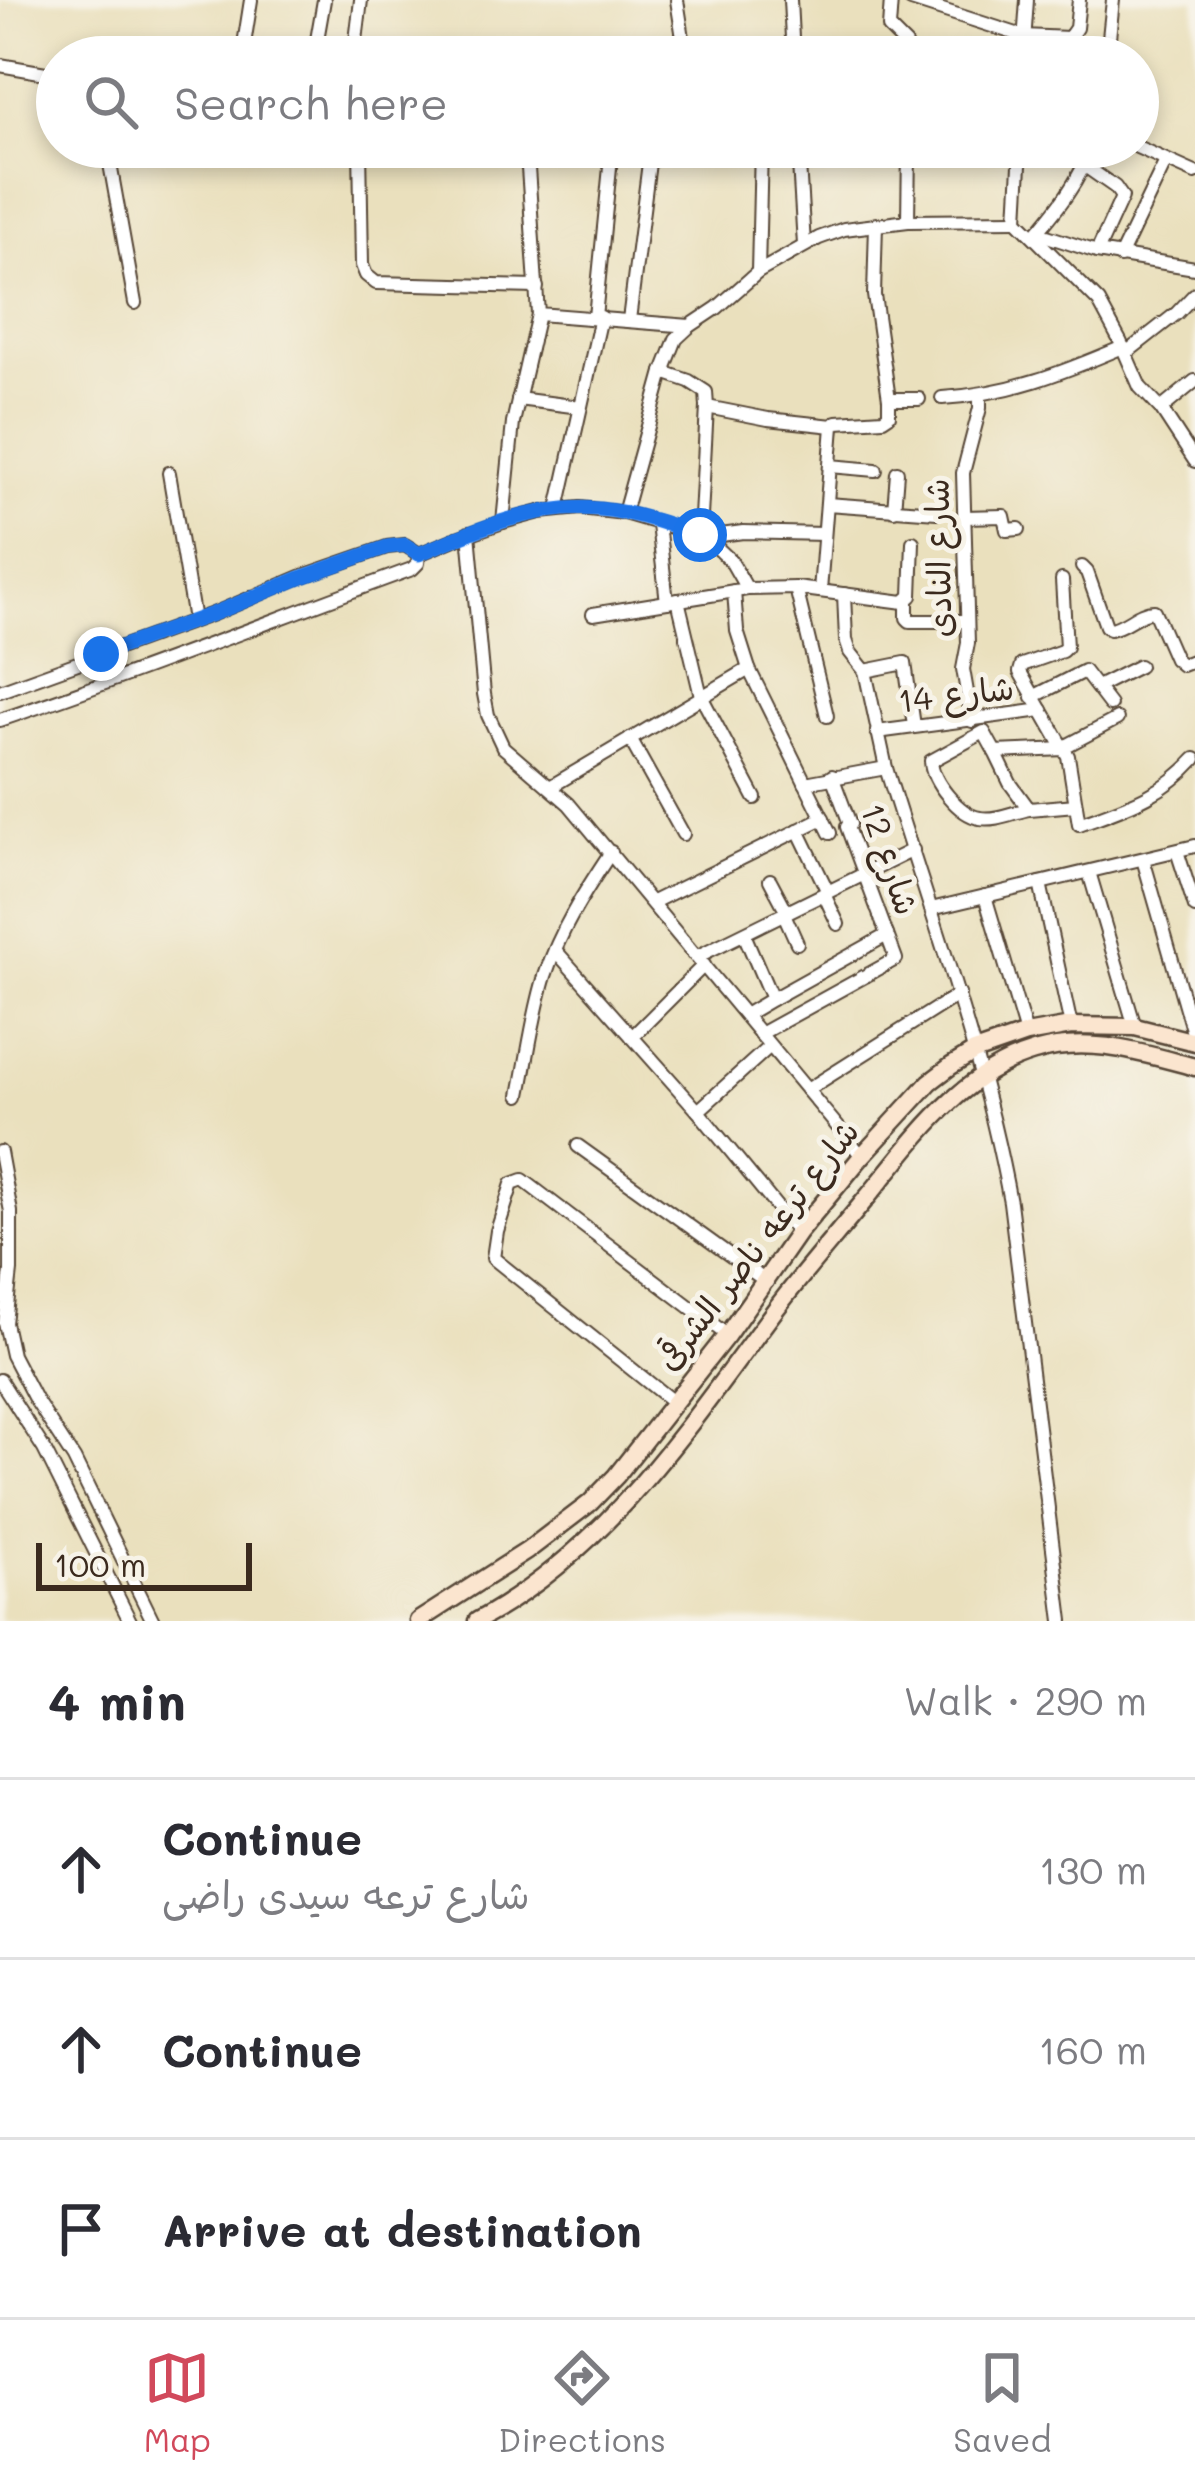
<!DOCTYPE html>
<html lang="en">
<head>
<meta charset="utf-8">
<style>
  :root { --surface:#fff; --page:#f7f7f7; --text:#2b2b33; --muted:#7c7c81; --line:#e1e1e2; --accent:#d1495b }
  body { margin:0; font-family:Mali,"Playpen Sans Arabic",sans-serif; background:var(--page); color:var(--text) }
  .scale { position:absolute; left:36px; bottom:30px; width:216px; box-sizing:border-box; padding-left:12px; border:6px solid #3b2a1e; border-top:0; font-size:33px; line-height:42px; white-space:nowrap; color:#3b2a1e; -webkit-text-stroke:9px #f7f3e8; paint-order:stroke }
  .stop { position:absolute; width:36px; height:36px; margin:-27px; border:9px solid #1a73e8; border-radius:50%; background:#fff }
  .stop.end { background:#1a73e8; border-color:#fff; box-shadow:0 3px 12px #0008 }
  .list { margin:0; padding:0; list-style:none }
  h2 { display:flex; justify-content:space-between; align-items:center; height:156px; margin:0; padding:0 48px; font-size:51px }
  h2 small { font-size:39px; font-weight:400; color:var(--muted) }
  .list li { display:grid; grid-template-columns:78px 1fr auto; gap:36px; align-items:center; box-sizing:border-box; height:180px; padding:0 48px; border-top:3px solid var(--line) }
  .list b { display:block; font-size:45px; white-space:nowrap }
  .list p { margin:0; font-size:39px; white-space:nowrap; color:var(--muted) }
  .list em { font-size:39px; font-style:normal; color:var(--muted) }
  .icon { flex:none; width:66px; height:66px; fill:none; stroke:currentColor; stroke-width:2; stroke-linecap:round; stroke-linejoin:round }
  .map { position:relative; flex:none; width:1195px; height:1621px; overflow:hidden }
  .search { position:absolute; background:var(--surface); box-shadow:0 6px 18px #0003; left:36px; right:36px; top:36px; height:132px; display:flex; align-items:center; gap:30px; box-sizing:border-box; padding:0 42px; border-radius:66px; color:var(--muted); font-size:45px }
  .sheet { height:696px; background:var(--surface) }
  nav { display:flex; justify-content:space-around; align-items:center; box-sizing:border-box; height:168px; border-top:3px solid var(--line); background:var(--surface); font-size:33px; color:var(--muted) }
  nav a { display:grid; justify-items:center; gap:6px }
  nav .on { color:var(--accent) }
  .map>svg:first-child { display:block }
  .lines { fill:none; stroke-linecap:round; stroke-linejoin:round }
  .street-casing { stroke:#554536; stroke-width:16 }
  .secondary-casing { stroke:#554536; stroke-width:21 }
  .street { stroke:#fff; stroke-width:12 }
  .secondary { stroke:#fbe5cf; stroke-width:16 }
  .route { stroke:#1a73e8; stroke-width:15 }
  .labels { text-anchor:middle; stroke-width:10; stroke-linejoin:round; paint-order:stroke }
  .street-label { font-size:33px; fill:#3b2a1e; stroke:#f7f3e8 }
</style>
</head>
<body>
<div class="map">
<svg width="1195" height="1621" viewBox="0 0 1195 1621">
  <rect width="100%" height="100%" fill="#f7f3e8"/>
  <filter id="ink" filterUnits="userSpaceOnUse"><feTurbulence type="fractalNoise" baseFrequency=".00833" numOctaves="2"/><feDisplacementMap in="SourceGraphic" scale="24" xChannelSelector="R" yChannelSelector="G"/><feConvolveMatrix kernelMatrix="1 2 1 2 8 2 1 2 1" color-interpolation-filters="sRGB"/></filter>
  <filter id="wash" filterUnits="userSpaceOnUse"><feTurbulence type="fractalNoise" baseFrequency=".004" numOctaves="4" result="noise"/><feDisplacementMap in="SourceGraphic" scale="48" xChannelSelector="R" yChannelSelector="G"/><feGaussianBlur stdDeviation="2.7" result="paint"/><feColorMatrix in="noise" values="0 0 0 0 0 0 0 0 0 0 0 0 0 0 0 0 0 1.4 0 .05"/><feComposite in="paint" operator="in"/></filter>
  <g filter="url(#wash)">
    <rect width="100%" height="100%" fill="#eae0bd"/>
  </g>
  <g filter="url(#ink)">
    <g class="lines">
      <g class="street-casing">
        <g id="street">
          <path d="M677,0l6,38 -3,19"/>
          <path d="M790,0l3,57"/>
          <path d="M891,0l-2,28 17,17 3,12"/>
          <path d="M911,0l112,36 46,2 7,-10 3,-28"/>
          <path d="M242,57l9,-57"/>
          <path d="M314,57l10,-57"/>
          <path d="M354,57l7,-57"/>
          <path d="M1023,57l4,-57"/>
          <path d="M1107,57l6,-57"/>
          <path d="M0,65l57,10"/>
          <path d="M107,147l28,156"/>
          <path d="M360,147l2,118 4,10 10,8 161,4"/>
          <path d="M505,147l14,6 9,15 10,146 152,12"/>
          <path d="M798,147l6,98"/>
          <path d="M1137,147l58,26"/>
          <path d="M955,148l66,3"/>
          <path d="M1085,166l30,21 7,10 -25,55"/>
          <path d="M1017,220l82,82 21,39 20,46 21,22 34,52"/>
          <path d="M1017,220l4,-73"/>
          <path d="M908,221l1,-74"/>
          <path d="M876,224l-2,71 15,104"/>
          <path d="M1035,235c23,-27 45,-54 56,-88"/>
          <path d="M1035,236h12l50,16 98,16"/>
          <path d="M1120,257l46,-96"/>
          <path d="M758,272l3,-125"/>
          <path d="M595,317l17,-170"/>
          <path d="M629,320l22,-173"/>
          <path d="M1126,353l51,-40 18,-19"/>
          <path d="M663,372l26,9 17,11 1,15 61,12 65,7 4,-4 46,-3 6,-4v-16h30"/>
          <path d="M942,398c67,-4 120,-25 181,-51"/>
          <path d="M518,399l62,8"/>
          <path d="M1161,409l34,-28"/>
          <path d="M830,466l46,4"/>
          <path d="M169,473l25,147"/>
          <path d="M827,504l110,8"/>
          <path d="M558,509l43,-192"/>
          <path d="M894,510l3,-38"/>
          <path d="M624,513l39,-141 13,-33 14,-13 27,-18 41,-36 61,-34 25,-9 64,-8 109,-1"/>
          <path d="M964,517l40,-1 3,14 12,-1"/>
          <path d="M503,522l10,-99 25,-109"/>
          <path d="M658,524l9,78"/>
          <path d="M469,533l15,161 4,21 15,32 66,57 293,352"/>
          <path d="M700,535l7,-128"/>
          <path d="M706,537l25,24 16,28"/>
          <path d="M1082,567l5,5 19,54 4,3c16,-2 28,-18 44,-18l21,48 7,6 13,-5"/>
          <path d="M1062,580l4,67 -4,4 -40,14 -2,7 48,84 11,68c46,-17 82,-27 116,-65"/>
          <path d="M796,588l31,128"/>
          <path d="M734,591l3,40 12,38 81,164"/>
          <path d="M820,591l13,-165"/>
          <path d="M844,594l2,46 4,12 15,19 21,97"/>
          <path d="M678,600l23,96 54,102"/>
          <path d="M907,601v17l3,3h56"/>
          <path d="M593,614l154,-25 49,-1 108,14 7,-6 2,-54"/>
          <path d="M865,671l40,-8 9,63"/>
          <path d="M1097,687l42,-21"/>
          <path d="M0,691l213,-77 87,-37 87,-30 18,-2 14,9"/>
          <path d="M1033,697l51,-26 26,34"/>
          <path d="M0,720c139,-47 275,-101 412,-151l6,-6 1,-9 38,-16 46,-16 37,-10 40,-4 44,5 82,24 37,-5 81,2"/>
          <path d="M972,721l-9,-52 5,-26 -5,-170 17,-65v-12"/>
          <path d="M877,732l165,-22"/>
          <path d="M630,739l53,95"/>
          <path d="M1064,747l53,-28"/>
          <path d="M995,752l15,31 19,26 47,-4"/>
          <path d="M805,783l81,-15c44,144 97,286 124,434l52,419"/>
          <path d="M550,787l199,-118"/>
          <path d="M1029,809c-15,3 -34,12 -49,9 -21,-3 -48,-37 -49,-57l53,-29 11,20 70,-3"/>
          <path d="M798,830l30,62"/>
          <path d="M1177,851l18,56"/>
          <path d="M1143,859l52,181"/>
          <path d="M1089,872l46,155"/>
          <path d="M770,880l17,32"/>
          <path d="M1040,883l31,143"/>
          <path d="M824,894l14,30"/>
          <path d="M985,896l41,138"/>
          <path d="M653,902l170,-84"/>
          <path d="M931,909l264,-63"/>
          <path d="M784,914l13,29"/>
          <path d="M744,934l28,65 -27,16"/>
          <path d="M555,950l143,161 100,122"/>
          <path d="M698,956l215,-106"/>
          <path d="M772,999l115,-64"/>
          <path d="M760,1034l136,-75 -49,-132 3,-3 -18,-48"/>
          <path d="M632,1037l72,-72"/>
          <path d="M807,1090l152,-96"/>
          <path d="M520,1095c8,-39 13,-81 25,-119 15,-46 40,-85 66,-124"/>
          <path d="M698,1111l72,-65"/>
          <path d="M578,1146l189,136"/>
          <path d="M0,1152l11,60v59l-6,52 7,32 23,44 39,60 79,162"/>
          <path d="M0,1380l44,69 86,172"/>
          <path d="M673,1402l-180,-144 4,-27 15,-47 11,-4 204,155"/>
        </g>
      </g>
      <g class="secondary-casing">
        <g id="secondary">
          <path d="M418,1621l109,-70 63,-48 26,-27 111,-141 71,-102 64,-77 68,-74 21,-16 23,-14 52,-18 45,-8 64,1 60,15"/>
          <path d="M477,1621c129,-70 210,-193 295,-307 29,-39 62,-76 93,-114 48,-57 93,-126 169,-148 54,-17 108,1 161,15"/>
        </g>
      </g>
      <use href="#street" class="street"/>
      <use href="#secondary" class="secondary"/>
    </g>
  </g>
  <g class="lines" filter="url(#ink)">
    <path class="route" d="M101,654l112,-40 87,-36 87,-31 18,-2 14,9c56,-25 119,-51 181,-45 33,3 68,15 100,26"/>
  </g>
  <g class="labels">
    <g class="street-label">
      <text transform="translate(938 558) rotate(-91)" y="12">شارع النادى</text>
      <text transform="translate(956 694) rotate(-7)" y="12">شارع 14</text>
      <text transform="translate(890 859) rotate(71)" y="12">شارع 12</text>
      <text transform="translate(757 1245) rotate(-52)" y="12">شارع ترعه ناصر الشرقى</text>
    </g>
  </g>
</svg>
<div class="scale">100 m</div>
<div class="stop" style="left:700px;top:535px"></div>
<div class="stop end" style="left:101px;top:654px"></div>
<div class="search"><svg class="icon" aria-label="search" viewBox="0 0 24 24"><circle cx="10" cy="10" r="6"/><path d="M15 15l6 6"/></svg>Search here</div>
</div>
<section class="sheet">
<h2>4 min<small>Walk · 290 m</small></h2>
<ul class="list">
<li><svg class="icon" aria-label="ahead" viewBox="0 0 24 24"><path d="M12 20V5M6 11l6-6 6 6"/></svg><div><b>Continue</b><p>شارع ترعه سيدى راضى</p></div><em>130 m</em></li>
<li><svg class="icon" aria-label="ahead" viewBox="0 0 24 24"><path d="M12 20V5M6 11l6-6 6 6"/></svg><div><b>Continue</b></div><em>160 m</em></li>
<li><svg class="icon" aria-label="arrive" viewBox="0 0 24 24"><path d="M6 21V4h12l-3 4 3 4H6"/></svg><div><b>Arrive at destination</b></div></li>
</ul>
</section>
<nav>
<a class="on"><svg class="icon" aria-label="map" viewBox="0 0 24 24"><path d="M3 6l6-2 6 2 6-2v14l-6 2-6-2-6 2zM9 4v14M15 6v14"/></svg>Map</a>
<a><svg class="icon" aria-label="directions" viewBox="0 0 24 24"><path d="M12 3l9 9-9 9-9-9zM9 14v-3h6M13 9l2 2-2 2"/></svg>Directions</a>
<a><svg class="icon" aria-label="saved" viewBox="0 0 24 24"><path d="M7 4h10v16l-5-4-5 4z"/></svg>Saved</a>
</nav>
</body>
</html>
